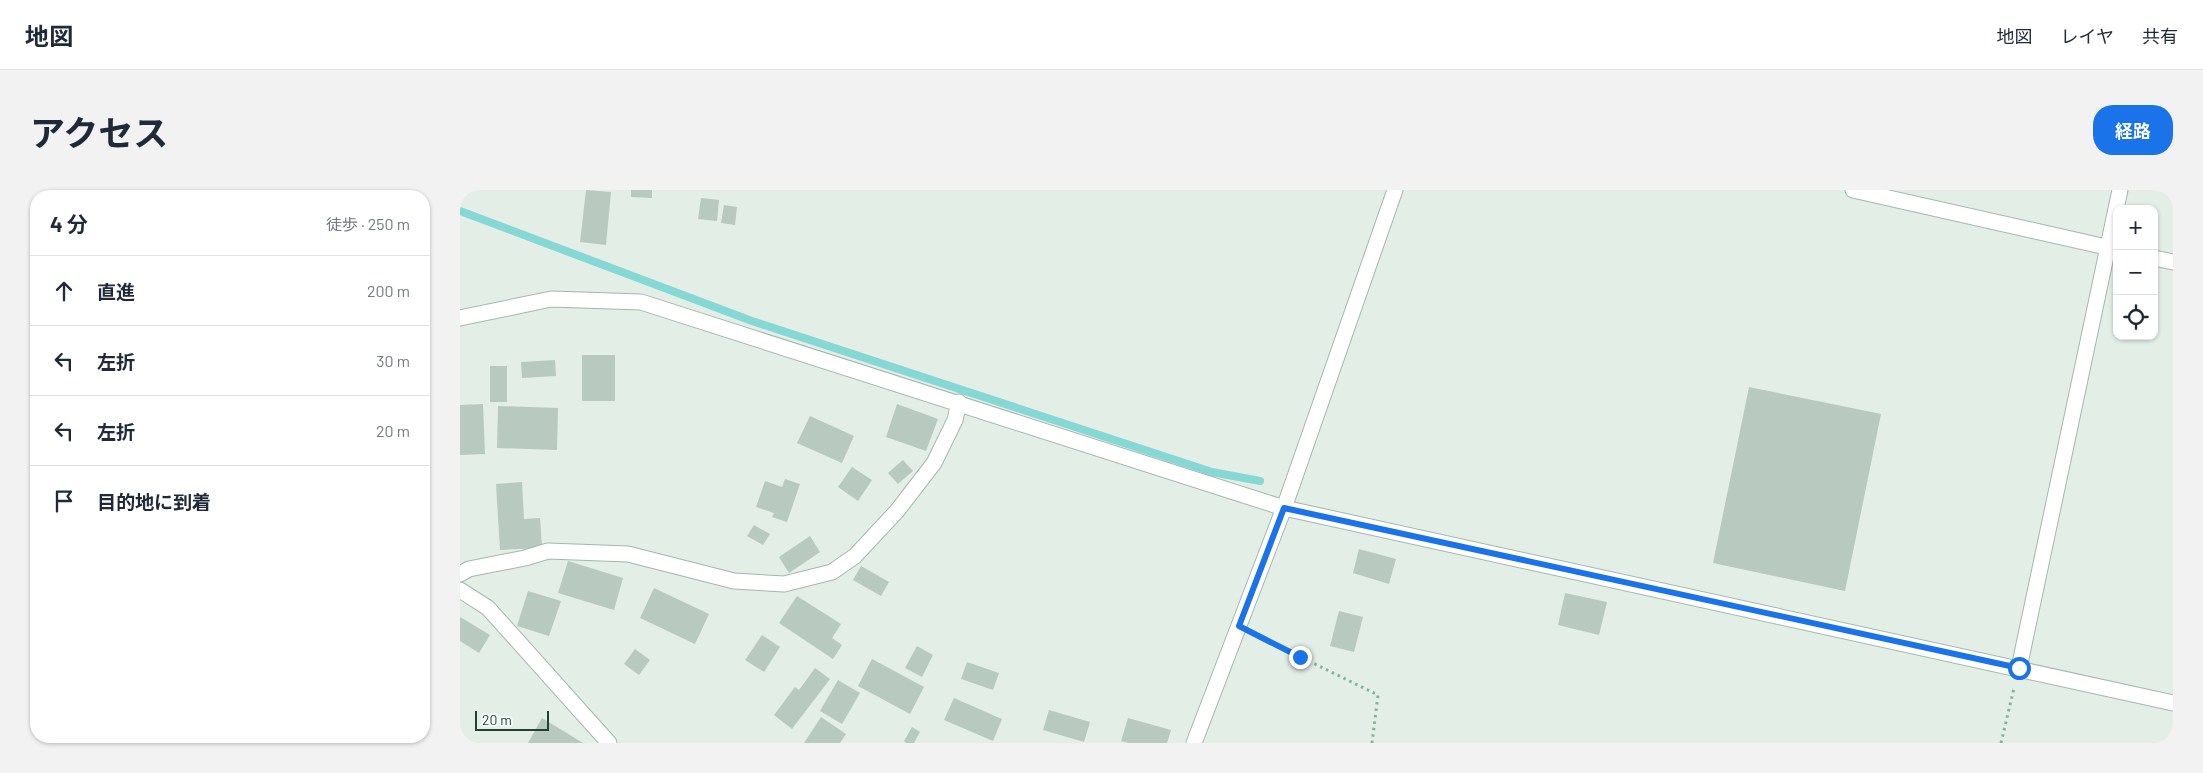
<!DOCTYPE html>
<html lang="ja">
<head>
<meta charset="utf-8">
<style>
  :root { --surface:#fff; --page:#f2f2f3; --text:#1f2937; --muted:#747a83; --line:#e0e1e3; --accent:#1a73e8 }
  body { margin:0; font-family:Barlow,"Noto Sans JP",sans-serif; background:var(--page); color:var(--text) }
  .controls { position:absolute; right:15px; top:15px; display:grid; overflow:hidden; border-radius:10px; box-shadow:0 1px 4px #0004 }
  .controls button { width:45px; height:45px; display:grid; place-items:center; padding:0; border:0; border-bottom:1px solid var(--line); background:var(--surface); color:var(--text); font:25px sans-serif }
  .scale { position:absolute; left:15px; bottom:12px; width:74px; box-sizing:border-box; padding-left:5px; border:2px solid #214132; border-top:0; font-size:14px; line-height:18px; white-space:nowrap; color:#214132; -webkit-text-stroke:4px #f4faf6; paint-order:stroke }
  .stop { position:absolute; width:15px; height:15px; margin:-11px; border:4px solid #1a73e8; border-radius:50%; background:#fff }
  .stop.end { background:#1a73e8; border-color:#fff; box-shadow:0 1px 5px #0008 }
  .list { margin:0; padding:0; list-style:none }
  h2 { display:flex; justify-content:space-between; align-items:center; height:65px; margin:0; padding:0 20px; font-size:21px }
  h2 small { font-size:16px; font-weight:400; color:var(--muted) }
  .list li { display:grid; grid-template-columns:32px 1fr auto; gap:15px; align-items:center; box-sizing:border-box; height:70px; padding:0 20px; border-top:1px solid var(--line) }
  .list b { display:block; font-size:19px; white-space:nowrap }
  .list em { font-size:16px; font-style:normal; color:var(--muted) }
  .icon { flex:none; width:28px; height:28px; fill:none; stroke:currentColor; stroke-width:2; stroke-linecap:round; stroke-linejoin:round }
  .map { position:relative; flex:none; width:1713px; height:553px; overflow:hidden; border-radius:20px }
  header { display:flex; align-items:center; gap:30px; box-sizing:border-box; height:70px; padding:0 25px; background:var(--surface); border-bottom:1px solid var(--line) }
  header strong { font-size:24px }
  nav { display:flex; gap:28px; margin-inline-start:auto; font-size:18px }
  .intro { display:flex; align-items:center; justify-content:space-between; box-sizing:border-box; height:120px; padding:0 30px }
  h1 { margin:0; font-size:35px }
  .button { padding:12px 22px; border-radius:20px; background:var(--accent); color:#fff; font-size:18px; font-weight:700 }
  main { display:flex; gap:30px; padding:0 30px }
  aside { flex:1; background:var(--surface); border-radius:20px; box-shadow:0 1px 4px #0004 }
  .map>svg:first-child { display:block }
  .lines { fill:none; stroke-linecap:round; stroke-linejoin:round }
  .stream { stroke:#86d8d5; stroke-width:8 }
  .building { fill:#b8c9bf }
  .minor-casing { stroke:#a5b7ad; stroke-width:17 }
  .path { stroke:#80b59a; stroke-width:3; stroke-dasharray:2.5 4; stroke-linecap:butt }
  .minor { stroke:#fff; stroke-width:15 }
  .route { stroke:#1a73e8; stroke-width:6 }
</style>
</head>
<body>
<header>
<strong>地図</strong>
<nav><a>地図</a><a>レイヤ</a><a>共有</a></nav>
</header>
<div class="intro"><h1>アクセス</h1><a class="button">経路</a></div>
<main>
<aside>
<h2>4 分<small>徒歩 · 250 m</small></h2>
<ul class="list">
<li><svg class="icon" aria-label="ahead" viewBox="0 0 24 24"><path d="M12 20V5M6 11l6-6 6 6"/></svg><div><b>直進</b></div><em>200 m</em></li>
<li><svg class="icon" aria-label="left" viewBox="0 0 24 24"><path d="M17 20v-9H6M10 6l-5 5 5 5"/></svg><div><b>左折</b></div><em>30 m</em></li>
<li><svg class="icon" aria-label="left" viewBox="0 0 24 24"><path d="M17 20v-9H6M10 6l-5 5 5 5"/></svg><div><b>左折</b></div><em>20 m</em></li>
<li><svg class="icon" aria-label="arrive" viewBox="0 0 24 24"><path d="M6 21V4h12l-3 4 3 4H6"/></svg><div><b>目的地に到着</b></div></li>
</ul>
</aside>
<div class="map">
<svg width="1713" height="553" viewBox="0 0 1713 553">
  <rect width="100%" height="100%" fill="#e3eee7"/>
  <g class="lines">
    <path class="stream" d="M0,21l292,110 460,151 48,9"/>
  </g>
  <g class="building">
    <path d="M126,0l25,2 -5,53 -26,-3z"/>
    <path d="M171,0h21v8l-21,-1z"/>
    <path d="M241,8l18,2 -2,21 -19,-2z"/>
    <path d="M264,15l13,2 -2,18 -14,-2z"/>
    <rect x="122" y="165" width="33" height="46"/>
    <path d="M95,170l1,16 -34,2 -1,-16z"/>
    <rect x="30" y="176" width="17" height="36"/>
    <path d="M1289,197l132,27 -36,177 -132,-28z"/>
    <path d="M23,214l2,50 -25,1v-50z"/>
    <path d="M437,214l41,15 -12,32 -40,-14z"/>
    <path d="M38,216l60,2 -1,42 -60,-2z"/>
    <path d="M350,226l44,20 -12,27 -45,-20z"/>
    <path d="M443,270l10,11 -15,13 -10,-11z"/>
    <path d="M392,277l20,13 -14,21 -20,-14z"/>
    <path d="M325,289l15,5 -13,38 -15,-5 2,-4 -18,-6 9,-26 17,6z"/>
    <path d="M62,292l2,37 16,-1 2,30 -42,2 -4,-66z"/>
    <path d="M294,335l16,9 -7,11 -16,-9z"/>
    <path d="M350,346l10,16 -31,21 -10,-16z"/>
    <path d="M899,359l37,10 -7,25 -36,-11z"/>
    <path d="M108,371l55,17 -9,32 -56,-17z"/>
    <path d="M401,376l28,16 -8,14 -28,-16z"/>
    <path d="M194,398l55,26 -14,30 -55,-26z"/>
    <path d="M68,401l33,10 -12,35 -32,-10z"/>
    <path d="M1105,403l42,9 -8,33 -41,-10z"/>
    <path d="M337,406l44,28 -9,14 10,7 -9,14 -54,-36z"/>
    <path d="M879,421l24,6 -9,35 -24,-6z"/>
    <path d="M0,427l30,18 -11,18 -19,-12z"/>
    <path d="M302,445l18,12 -16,25 -19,-12z"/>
    <path d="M457,456l16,9 -11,22 -17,-9z"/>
    <path d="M175,459l15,11 -11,15 -15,-11z"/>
    <path d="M412,469l52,28 -14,27 -52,-28z"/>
    <path d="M507,472l32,11 -6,17 -32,-11z"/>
    <path d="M355,478l15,11 -38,50 -18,-14 21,-28 4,3z"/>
    <path d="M378,490l22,13 -18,31 -22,-13z"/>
    <path d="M494,508l48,21 -9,22 -49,-21z"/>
    <path d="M589,520l41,12 -6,20 -41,-12z"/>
    <path d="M361,527l25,17 -6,9h-36z"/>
    <path d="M82,528l41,25h-55z"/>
    <path d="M668,528l43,12 -4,13h-38l-8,-2z"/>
    <path d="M452,537l8,5 -6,11h-8l-2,-2z"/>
  </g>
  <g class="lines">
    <g class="minor-casing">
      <g id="minor">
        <path d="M1393,0l262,59"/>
        <path d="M1694,68l19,4"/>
        <path d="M0,128l91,-19 90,3 643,206 889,195"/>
        <path d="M0,384l9,-5 56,-11 23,-7 80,3 106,27 50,3 48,-12 23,-16 42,-45 37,-48 21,-43 4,-18"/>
        <path d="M0,400l28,18 121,135"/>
        <path d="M1559,478l101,-478"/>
        <path d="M734,553l90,-235 111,-318"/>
      </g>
    </g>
    <g class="path">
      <path d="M796,445l122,60 -6,48"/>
      <path d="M1541,553l13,-55"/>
    </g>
    <use href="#minor" class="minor"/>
  </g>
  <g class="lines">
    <path class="route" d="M840,467l-61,-31 45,-118 735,160"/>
  </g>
</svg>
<div class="controls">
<button>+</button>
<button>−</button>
<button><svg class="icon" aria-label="locate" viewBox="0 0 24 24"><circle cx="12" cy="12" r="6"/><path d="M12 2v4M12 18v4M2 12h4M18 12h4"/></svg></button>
</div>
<div class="scale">20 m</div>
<div class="stop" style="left:1559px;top:478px"></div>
<div class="stop end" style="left:840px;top:467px"></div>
</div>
</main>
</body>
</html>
